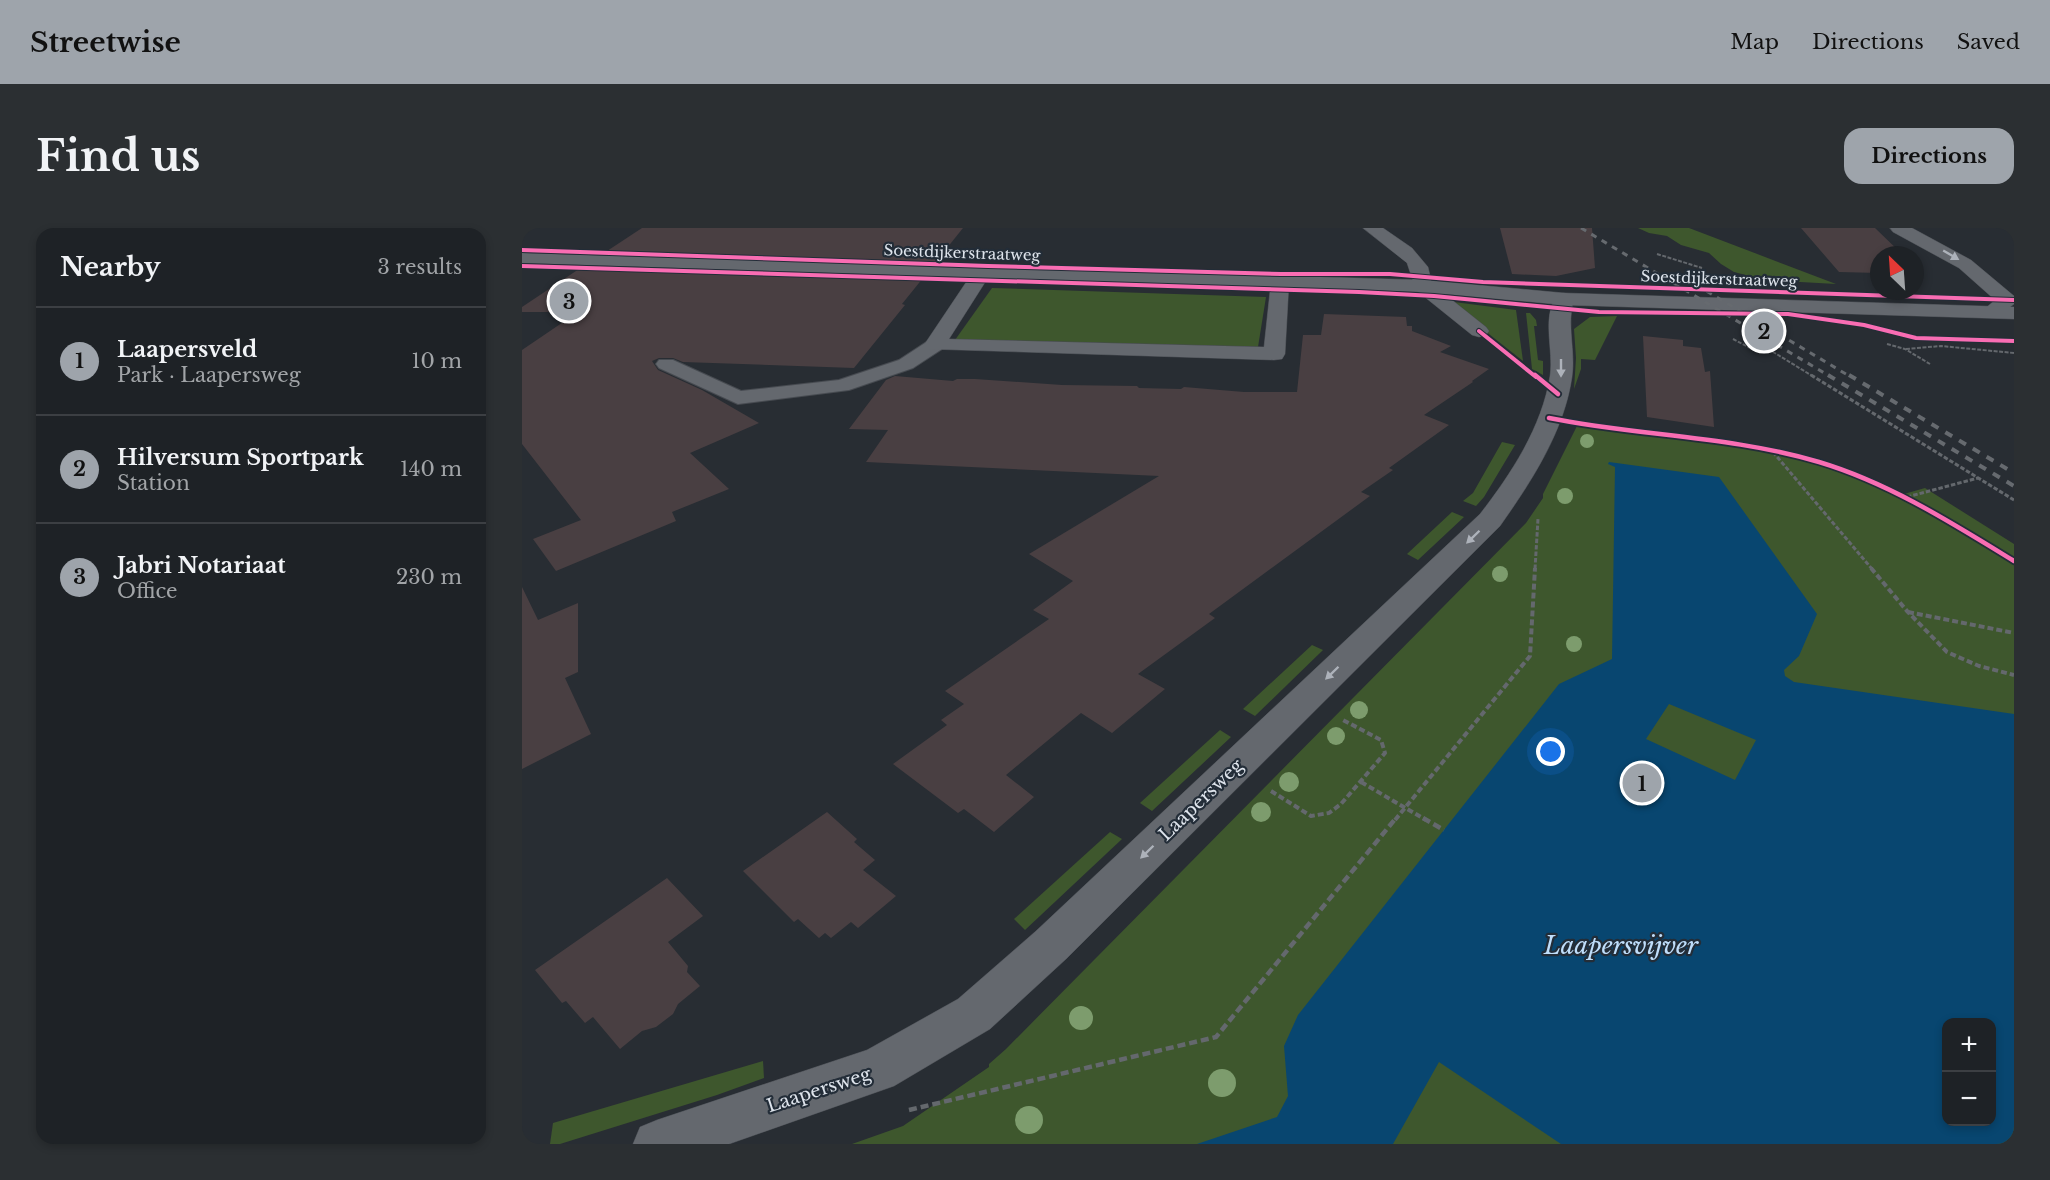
<!DOCTYPE html>
<html lang="en">
<head>
<meta charset="utf-8">
<style>
  :root { --surface:#1e2226; --page:#2b2f32; --text:#f1f3f6; --muted:#a1a4a7; --line:#3c3f43; --accent:#9ea4ab }
  body { margin:0; font-family:"Libre Baskerville",serif; background:var(--page); color:var(--text) }
  .controls { position:absolute; right:18px; bottom:18px; display:grid; overflow:hidden; border-radius:12px; box-shadow:0 3px 9px #0003 }
  .controls button { width:54px; height:54px; display:grid; place-items:center; padding:0; border:0; border-bottom:2px solid var(--line); background:var(--surface); color:var(--text); font:30px sans-serif }
  .compass { position:absolute; left:1348px; top:18px; width:54px; height:54px; border-radius:50%; background:var(--surface); box-shadow:0 3px 9px #0003; rotate:335deg }
  .you { position:absolute; left:1029px; top:524px; width:21px; height:21px; margin:-15px; border:4px solid #fff; border-radius:50%; background:#1a73e8; box-shadow:0 0 0 9px #1a73e833 }
  .badge { display:grid; place-items:center; width:39px; height:39px; border-radius:50%; background:var(--accent); color:#111; font-size:20px; font-weight:700 }
  .pin { position:absolute; translate:-50% -50%; border:3px solid #fff; box-shadow:0 2px 6px #0006 }
  .list { margin:0; padding:0; list-style:none }
  h2 { display:flex; justify-content:space-between; align-items:center; height:78px; margin:0; padding:0 24px; font-size:26px }
  h2 small { font-size:20px; font-weight:400; color:var(--muted) }
  .list li { display:grid; grid-template-columns:39px 1fr auto; gap:18px; align-items:center; box-sizing:border-box; height:108px; padding:0 24px; border-top:2px solid var(--line) }
  .list b { display:block; font-size:22px; white-space:nowrap }
  .list p { margin:0; font-size:20px; white-space:nowrap; color:var(--muted) }
  .list em { font-size:20px; font-style:normal; color:var(--muted) }
  .map { position:relative; flex:none; width:1492px; height:916px; overflow:hidden; border-radius:18px }
  header { display:flex; align-items:center; gap:36px; box-sizing:border-box; height:84px; padding:0 30px; background:var(--accent); color:#111 }
  header strong { font-size:28px }
  nav { display:flex; gap:33px; margin-inline-start:auto; font-size:21px }
  .intro { display:flex; align-items:center; justify-content:space-between; box-sizing:border-box; height:144px; padding:0 36px }
  h1 { margin:0; font-size:42px }
  .button { padding:15px 27px; border-radius:18px; background:var(--accent); color:#111; font-size:21px; font-weight:700 }
  main { display:flex; gap:36px; padding:0 36px }
  aside { flex:1; background:var(--surface); border-radius:18px; box-shadow:0 3px 9px #0003 }
  .map>svg:first-child { display:block }
  .green { fill:#3e572d; fill-rule:evenodd }
  .water { fill:#084670; fill-rule:evenodd }
  .building { fill:#493f42 }
  .lines { fill:none; stroke-linecap:round; stroke-linejoin:round }
  .lane-casing { stroke:#474b51; stroke-width:2 }
  .street-casing { stroke:#474b51; stroke-width:1 }
  .secondary-casing { stroke:#474b51; stroke-width:1 }
  .path-far3 { stroke:#64686d; stroke-width:2; stroke-dasharray:4 1.5; stroke-linecap:butt }
  .path-far2 { stroke:#64686d; stroke-width:3; stroke-dasharray:4.5 2; stroke-linecap:butt }
  .path-far1 { stroke:#64686d; stroke-width:4; stroke-dasharray:6 3; stroke-linecap:butt }
  .path { stroke:#64686d; stroke-width:4.5; stroke-dasharray:8 4; stroke-linecap:butt }
  .lane { fill:#64686e; fill-rule:evenodd }
  .street { fill:#64686e; fill-rule:evenodd }
  .secondary { fill:#64686e; fill-rule:evenodd }
  .rail-far1 { stroke:#666a6f; stroke-width:3; stroke-dasharray:6 6; stroke-linecap:butt }
  .rail { stroke:#666a6f; stroke-width:4; stroke-dasharray:8 8; stroke-linecap:butt }
  .cycleway-far1-casing { stroke:#232d38; stroke-width:6 }
  .cycleway-casing { stroke:#232d38; stroke-width:8 }
  .cycleway-far1 { stroke:#f96db3; stroke-width:4 }
  .cycleway { stroke:#f96db3; stroke-width:4.5 }
  .tree { fill:#7d9c6d }
  .oneway { fill:#adb2ba }
  .labels { text-anchor:middle; stroke-width:4.5; stroke-linejoin:round; paint-order:stroke }
  .far-street-label { font-size:15px; fill:#dee4ec; stroke:#232d38 }
  .street-label { font-size:18px; fill:#dee4ec; stroke:#232d38 }
  .near-water-label { font-size:24px; font-style:italic; fill:#bfdefb; stroke:#232d38 }
</style>
</head>
<body>
<header>
<strong>Streetwise</strong>
<nav><a>Map</a><a>Directions</a><a>Saved</a></nav>
</header>
<div class="intro"><h1>Find us</h1><a class="button">Directions</a></div>
<main>
<aside>
<h2>Nearby<small>3 results</small></h2>
<ul class="list">
<li><span class="badge">1</span><div><b>Laapersveld</b><p>Park · Laapersweg</p></div><em>10 m</em></li>
<li><span class="badge">2</span><div><b>Hilversum Sportpark</b><p>Station</p></div><em>140 m</em></li>
<li><span class="badge">3</span><div><b>Jabri Notariaat</b><p>Office</p></div><em>230 m</em></li>
</ul>
</aside>
<div class="map">
<svg width="1492" height="916" viewBox="0 0 1492 916">
  <rect width="100%" height="100%" fill="#282d33"/>
  <g class="green">
    <path d="M1116,0h51l147,56 -71,-4 -31,-8 -13,-8 -12,-11 -28,-8 -14,-9 -18,-3z"/>
    <path d="M470,60l274,9 -8,50 -303,-7z"/>
    <path d="M932,74l62,8 7,51 -48,-38z"/>
    <path d="M1004,85h4l6,7 1,6h-3l4,34 5,1v14l-11,-6z"/>
    <path d="M1095,88l-22,44 -14,-1v10l-7,20 2,-31 -2,-29 16,-12z"/>
    <path d="M1057,194l178,22 34,7 51,15 62,28 21,-6 89,56v600h-1162l51,-18 86,-59v-3l17,-15 520,-526 17,-25v-4zM1424,794h46v100h-46z"/>
    <path d="M980,214l13,3 -31,52 -8,9 -13,-5 10,-8z"/>
    <path d="M930,284l12,5 -46,43 -11,-6z"/>
    <path d="M790,417l11,5 -68,66 -12,-7z"/>
    <path d="M698,502l11,7 -79,74 -12,-8z"/>
    <path d="M588,604l12,7 -97,91 -11,-11z"/>
    <path d="M241,833l1,17 -47,17 -157,49h-10l3,-21z"/>
  </g>
  <path class="water" d="M1087,234l110,15 98,137 -18,42 -15,14 1,6 9,6 220,32v430h-453l-122,-82 -46,82h-196l80,-27 11,-21 -4,-50 14,-31 261,-331 53,-25 3,-192 -7,-3zM1147,476l87,36 -21,40 -89,-41zM1424,794h46v100h-46z"/>
  <g class="building">
    <path d="M120,0h321l-28,35 -331,-10z"/>
    <path d="M978,0h92l3,40 -39,8 -44,-2z"/>
    <path d="M1279,0h74l28,27h-24v18l-40,-1z"/>
    <path d="M60,39l341,11 -21,26 3,1 -51,63 -171,-6 -10,-4h-14l-7,3 6,9 44,20 57,33 -69,30 39,36 -57,23 4,9 -120,50 -23,-32 48,-19 -59,-76v-94l56,-38h-56v-5z"/>
    <path d="M802,86l82,3 1,9h5v5l39,15 -11,6 49,17 -17,12 1,1 -49,33 25,10 -60,43 4,2 -32,22 9,4 -161,118 6,4 -77,56 27,15 -53,44 -31,-20 -75,62 28,22 -40,35 -30,-23 -6,4 -65,-49 54,-39 -6,-5 23,-16 -19,-13 104,-72 -16,-9 40,-29 -44,-27 130,-78 -293,-14 22,-32 -39,-1 37,-49 9,-4 58,5 4,-2h18l87,6 75,1 2,2 42,1 3,-2 60,5h53l6,-57h18z"/>
    <path d="M1121,108l40,4v6l18,2 4,24 5,-1 4,56 -67,-10z"/>
    <path d="M0,359l16,33 40,-17v69l-13,6 26,56 -69,35z"/>
    <path d="M305,584l30,27 -3,3 21,18 -12,10 33,26 -38,32 -7,-6 -20,16 -6,-5 -6,5 -21,-19 -4,3 -51,-51z"/>
    <path d="M145,650l36,38 -35,26 20,24 -1,6 13,14 -22,18 -5,10 -17,13 -14,4 -22,18 -27,-32 -8,6 -19,-22 -4,2 -27,-33z"/>
  </g>
  <g class="lines">
    <g class="lane-casing">
      <path id="lane" d="M413,111l7,2 3,4 -3,4 -29,19 -64,22 -111,14 -79,-36 -3,-4 3,-4h14l68,31 98,-11 60,-20 29,-19z"/>
    </g>
    <g class="street-casing">
      <g id="street">
        <path d="M841,0h20l29,20 16,19 4,17 54,43 3,4 -3,4 -7,2 -7,-2 -56,-45 -9,-27z"/>
        <path d="M1368,0h22l59,32 43,36v8l-17,13h-14l-3,-4 15,-13 -36,-32 -66,-36z"/>
        <path d="M460,39l7,2 2,4 -42,66 315,8 7,-65 2,-4h14l2,4 -4,72 -3,5 -8,1 -346,-11 -4,-4 51,-76z"/>
        <path d="M1042,65l7,2 3,4c-8,26 2,52 -2,78 -8,55 -41,105 -72,149l-434,433 -76,70 -96,57 -165,58h-96l7,-17 17,-7 210,-70 91,-51 78,-68 444,-417c31,-40 62,-87 70,-138 4,-26 -9,-58 7,-81z"/>
      </g>
    </g>
    <g class="secondary-casing">
      <path id="secondary" d="M0,25l901,27 141,13 450,14v12l-450,-14 -141,-13 -901,-29z"/>
    </g>
    <g class="path-far3">
      <path d="M1135,26l45,14"/>
      <path d="M1211,111l21,11 11,-3 49,30"/>
      <path d="M1365,116l18,5 25,15"/>
      <path d="M1384,121l35,-3 73,7"/>
    </g>
    <g class="path-far2">
      <path d="M1289,147l203,125"/>
      <path d="M1251,224l99,117"/>
      <path d="M1385,269l71,-19"/>
      <path d="M1013,341l3,-50"/>
    </g>
    <g class="path-far1">
      <path d="M1349,340l36,43 40,41 32,14 35,9"/>
      <path d="M1386,384l106,21"/>
      <path d="M839,554l65,38"/>
      <path d="M749,563l40,25 18,-3 12,-9 44,-51 -4,-13 -38,-20"/>
      <path d="M873,592l135,-164 5,-88"/>
    </g>
    <g class="path">
      <path d="M901,590l21,12"/>
      <path d="M387,882l307,-73 180,-219"/>
    </g>
    <use href="#lane" class="lane"/>
    <use href="#street" class="street"/>
    <use href="#secondary" class="secondary"/>
    <g class="rail-far1">
      <path d="M1059,0l250,149"/>
      <path d="M1164,51l165,98"/>
    </g>
    <g class="rail">
      <path d="M1306,147l186,111"/>
      <path d="M1327,147l165,98"/>
    </g>
    <g class="cycleway-far1-casing">
      <g id="cycleway-far1">
        <path d="M0,22l466,16 293,8h109l93,8 531,18"/>
        <path d="M0,38l837,26 75,4 165,16 189,2 76,11 52,13 98,3"/>
        <path d="M957,103l57,46"/>
      </g>
    </g>
    <g class="cycleway-casing">
      <g id="cycleway">
        <path d="M1013,147l23,19"/>
        <path d="M1027,190c89,18 183,18 270,44 70,21 133,61 195,99"/>
      </g>
    </g>
    <use href="#cycleway-far1" class="cycleway-far1"/>
    <use href="#cycleway" class="cycleway"/>
  </g>
  <g class="tree">
    <circle cx="1065" cy="213" r="7"/>
    <circle cx="1043" cy="268" r="8"/>
    <circle cx="978" cy="346" r="8"/>
    <circle cx="1052" cy="416" r="8"/>
    <circle cx="837" cy="482" r="9"/>
    <circle cx="814" cy="508" r="9"/>
    <circle cx="767" cy="554" r="10"/>
    <circle cx="739" cy="584" r="10"/>
    <circle cx="559" cy="790" r="12"/>
    <circle cx="700" cy="855" r="14"/>
    <circle cx="507" cy="892" r="14"/>
  </g>
  <defs><path id="oneway-solid" d="M-6-.8H1V-3.2L6.5 0L1 3.2V.8H-6Z" transform="scale(1.5)"/></defs>
  <g class="oneway">
    <use href="#oneway-solid" transform="translate(1429 27) rotate(30)"/>
    <use href="#oneway-solid" transform="translate(1039 140) rotate(90)"/>
    <use href="#oneway-solid" transform="translate(951 309) rotate(136)"/>
    <use href="#oneway-solid" transform="translate(810 445) rotate(136)"/>
    <use href="#oneway-solid" transform="translate(625 624) rotate(136)"/>
  </g>
  <g class="labels">
    <g class="far-street-label">
      <text transform="translate(440 25) rotate(2)" y="5">Soestdijkerstraatweg</text>
      <text transform="translate(1197 51) rotate(2)" y="5">Soestdijkerstraatweg</text>
    </g>
    <g class="street-label">
      <text transform="translate(679 572) rotate(-44)" y="6">Laapersweg</text>
      <text transform="translate(297 862) rotate(-18)" y="6">Laapersweg</text>
    </g>
    <g class="near-water-label">
      <text x="1099" y="726">Laapersvijver</text>
    </g>
  </g>
</svg>
<div class="controls">
<button>+</button>
<button>−</button>
</div>
<svg class="compass" viewBox="-18 -18 36 36"><path d="M0-13l5 13h-10z" fill="#e53935"/><path d="M0 13l5-13h-10z" fill="#a1a4a7"/></svg>
<div class="you"></div>
<div class="pin badge" style="left:1120px;top:555px">1</div>
<div class="pin badge" style="left:1242px;top:103px">2</div>
<div class="pin badge" style="left:47px;top:73px">3</div>
</div>
</main>
</body>
</html>
